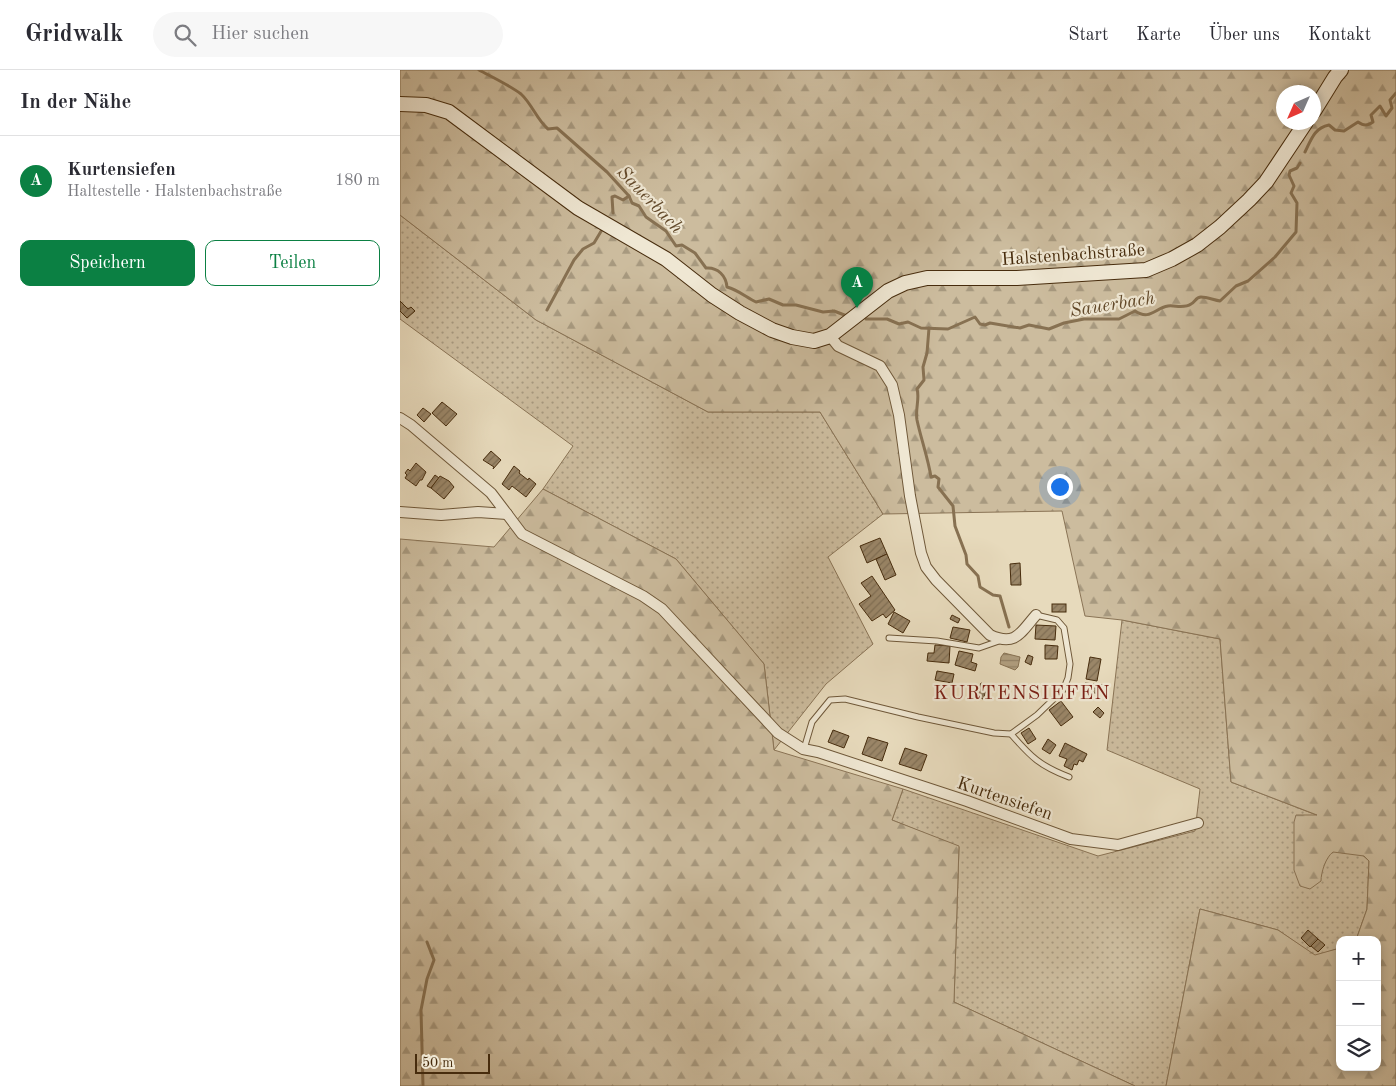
<!DOCTYPE html>
<html lang="de">
<head>
<meta charset="utf-8">
<style>
  :root { --surface:#fff; --page:#f7f7f7; --text:#2b2b33; --muted:#7c7c81; --line:#e1e1e2; --accent:#0b8043 }
  body { margin:0; font-family:"Old Standard TT",serif; background:var(--page); color:var(--text) }
  .controls { position:absolute; right:15px; bottom:15px; display:grid; overflow:hidden; border-radius:10px; box-shadow:0 2px 8px #0003 }
  .controls button { width:45px; height:45px; display:grid; place-items:center; padding:0; border:0; border-bottom:1px solid var(--line); background:var(--surface); color:var(--text); font:25px sans-serif }
  .compass { position:absolute; left:876px; top:15px; width:45px; height:45px; border-radius:50%; background:var(--surface); box-shadow:0 2px 8px #0003; rotate:225deg }
  .scale { position:absolute; left:15px; bottom:12px; width:75px; box-sizing:border-box; padding-left:5px; border:2px solid #472c0d; border-top:0; font-size:14px; line-height:18px; white-space:nowrap; color:#472c0d; -webkit-text-stroke:4px #efe7d3; paint-order:stroke }
  .you { position:absolute; left:659px; top:416px; width:18px; height:18px; margin:-12px; border:4px solid #fff; border-radius:50%; background:#1a73e8; box-shadow:0 0 0 8px #1a73e833 }
  .badge { display:grid; place-items:center; width:32px; height:32px; border-radius:50%; background:var(--accent); color:#fff; font-size:16px; font-weight:700 }
  .pin { position:absolute; translate:-50% -41px; filter:drop-shadow(0 1px 2px #0008) }
  .pin::after { content:''; position:absolute; top:26px; width:18px; height:15px; background:inherit; clip-path:polygon(0 0,100% 0,50% 100%) }
  .list { margin:0; padding:0; list-style:none }
  h2 { display:flex; justify-content:space-between; align-items:center; height:65px; margin:0; padding:0 20px; font-size:21px }
  h2 small { font-size:16px; font-weight:400; color:var(--muted) }
  .list li { display:grid; grid-template-columns:32px 1fr auto; gap:15px; align-items:center; box-sizing:border-box; height:90px; padding:0 20px; border-top:1px solid var(--line) }
  .list b { display:block; font-size:19px; white-space:nowrap }
  .list p { margin:0; font-size:16px; white-space:nowrap; color:var(--muted) }
  .list em { font-size:16px; font-style:normal; color:var(--muted) }
  .actions { display:flex; gap:10px; padding:15px 20px }
  .actions a { flex:1; padding:11px 0; border:1px solid var(--accent); border-radius:10px; text-align:center; font-size:18px; color:var(--accent) }
  .actions .main { background:var(--accent); color:#fff }
  .icon { flex:none; width:28px; height:28px; fill:none; stroke:currentColor; stroke-width:2; stroke-linecap:round; stroke-linejoin:round }
  .map { position:relative; flex:none; width:996px; height:1016px; overflow:hidden }
  header { display:flex; align-items:center; gap:30px; box-sizing:border-box; height:70px; padding:0 25px; background:var(--surface); border-bottom:1px solid var(--line) }
  header strong { font-size:24px }
  nav { display:flex; gap:28px; margin-inline-start:auto; font-size:18px }
  .search { width:350px; height:45px; background:var(--page); display:flex; align-items:center; gap:12px; box-sizing:border-box; padding:0 18px; border-radius:28px; color:var(--muted); font-size:19px }
  main { display:flex }
  aside { flex:1; background:var(--surface) }
  .map>svg:first-child { display:block }
  .grass { fill:url(#grass-dots); stroke:#8a7456 }
  .forest { fill:url(#forest-firs); stroke:#8a7456; fill-rule:evenodd }
  .water { fill:url(#water-rules); stroke:#877152 }
  .lines { fill:none; stroke-linecap:round; stroke-linejoin:round }
  .stream { stroke:#877152; stroke-width:3 }
  .building { fill:url(#building-hatch); stroke:#472c0d }
  .lane-casing { stroke:#6f5839; stroke-width:7 }
  .street-casing { stroke:#6f5839; stroke-width:12 }
  .secondary-casing { stroke:#472c0d; stroke-width:16 }
  .lane { stroke:#efe7d3; stroke-width:5 }
  .street { stroke:#efe7d3; stroke-width:10 }
  .secondary { stroke:#efe7d3; stroke-width:14 }
  .labels { text-anchor:middle; stroke-width:4.5; stroke-linejoin:round; paint-order:stroke }
  .street-label { font-size:18px; fill:#472c0d; stroke:#efe7d3 }
  .water-label { font-size:19px; font-style:italic; fill:#62492a; stroke:#efe7d3 }
  .quarter-label { font-size:20px; letter-spacing:1px; fill:#7a1f14; stroke:#efe7d3 }
</style>
</head>
<body>
<header>
<strong>Gridwalk</strong>
<div class="search"><svg class="icon" aria-label="search" viewBox="0 0 24 24"><circle cx="10" cy="10" r="6"/><path d="M15 15l6 6"/></svg>Hier suchen</div>
<nav><a>Start</a><a>Karte</a><a>Über uns</a><a>Kontakt</a></nav>
</header>
<main>
<aside>
<h2>In der Nähe<small></small></h2>
<ul class="list">
<li><span class="badge">A</span><div><b>Kurtensiefen</b><p>Haltestelle · Halstenbachstraße</p></div><em>180 m</em></li>
</ul>
<div class="actions"><a class="main">Speichern</a><a>Teilen</a></div>
</aside>
<div class="map">
<svg width="996" height="1016" viewBox="0 0 996 1016">
  <defs>
    <pattern id="grass-dots" width="8" height="8" patternUnits="userSpaceOnUse" patternTransform="scale(1.25)"><rect width="8" height="8" fill="#ccbc9e"/><path d="M2 2h.1M6 6h.1" fill="none" stroke="#a7997f" stroke-width="1.8" stroke-linecap="round"/></pattern>
    <pattern id="forest-firs" width="22" height="20" patternUnits="userSpaceOnUse" patternTransform="scale(1.25)"><rect width="22" height="20" fill="#ccbc9e"/><path d="M5 1l3.5 6h-7zM16 11l3.5 6h-7z" fill="#a7997f"/></pattern>
    <pattern id="water-rules" width="6" height="5" patternUnits="userSpaceOnUse" patternTransform="scale(1.25)"><rect width="6" height="5" fill="#b19f80"/><path d="M0 2.5h6" fill="none" stroke="#928267"/></pattern>
    <pattern id="building-hatch" width="6" height="6" patternUnits="userSpaceOnUse" patternTransform="scale(1.25)"><rect width="6" height="6" fill="#9a8668"/><path d="M-1 1l2-2M0 6l6-6M5 7l2-2" fill="none" stroke="#7f6e54"/></pattern>
  </defs>
  <rect width="100%" height="100%" fill="#e7dabc"/>
  <filter id="stains"><feTurbulence type="fractalNoise" baseFrequency=".004" numOctaves="4"/><feColorMatrix values="0 0 0 0 .2 0 0 0 0 .09 0 0 0 0 .02 0 0 0 .5 -.17"/></filter>
  <radialGradient id="worn" r=".72"><stop offset=".6" stop-color="#630" stop-opacity="0"/><stop offset="1" stop-color="#630" stop-opacity=".3"/></radialGradient>
  <g class="grass">
    <path d="M0,145l136,105 172,92h112l63,102 -55,43 45,87 -47,40 -52,66 -10,-86 -88,-105 -133,-70 30,-43 -173,-127z"/>
    <path d="M722,550l98,19 11,143 88,34 50,45 -2,48 -11,31h-16v8l-25,8 -37,-26 -78,-21 -34,177h-31l-181,-84 5,-155 -67,-27 11,-31 195,67 97,-25 5,-42 -93,-39z"/>
  </g>
  <g class="forest">
    <path d="M0,0h996v1016h-230l34,-177 78,21 37,25 25,-7v119h37v-127h-21l11,-31 2,-48 -5,-5 -31,-4c-7,5 -12,20 -12,29l-11,8 -10,-3 -6,-16v-48l2,-7h21l-86,-33 -11,-143 -98,-19 -37,-4 -23,-105 -179,3 -63,-102h-112l-172,-92 -136,-105zM884,22h30v30h-30z"/>
    <path d="M143,419l133,70 88,105 10,86 129,39 -11,31 67,26 -5,156 181,84h-735v-547l94,8z"/>
  </g>
  <path class="water" d="M604,583l16,4 -2,10 -3,3 -15,-6 1,-7z"/>
  <g class="lines">
    <g class="stream">
      <path d="M79,0c13,7 30,15 42,24 11,10 16,26 27,35l9,-1 50,44 22,24 3,7 7,3 7,11 20,14 10,15 6,-1 13,8 11,15c12,-1 20,8 21,19 11,3 19,10 29,15l13,-3 14,6h13l27,7 11,-1 13,5"/>
      <path d="M905,82c6,-12 9,-24 24,-27l6,5 9,1 14,-9c6,4 9,4 15,0l-2,-7 9,-9 6,10 6,-8 -2,-8 6,-7"/>
      <path d="M213,143l-1,-16 3,-1 8,4 6,-4"/>
      <path d="M147,240l27,-50 9,-11 11,-6 9,-15"/>
      <path d="M466,249h21l12,5 9,-2 13,6 27,1 27,-12 5,7 5,1 5,-2 30,5 9,-3 20,4 15,-6 20,-4h35l16,-8c15,10 20,-3 33,-5 7,-1 16,3 23,-2 4,-2 5,-7 10,-7 6,0 13,3 19,4l16,-15 12,-5 27,-24 21,-25 1,-29 -6,-10 3,-7 -5,-11 1,-4 7,-3 3,-5"/>
      <path d="M529,258l-2,25 -4,14 1,13 -7,9c3,9 -2,20 0,31 4,19 11,38 14,57l4,-1 4,3 -1,8 15,19 2,20 11,29 1,9 11,12 2,11 13,8 7,1 9,31"/>
      <path d="M23,1016l-2,-76 6,-31 7,-19 -7,-18"/>
    </g>
  </g>
  <g class="building">
    <path d="M0,231l8,8 3,-2 4,4 -8,7 -7,-7z"/>
    <path d="M42,332l15,12 -11,12 -14,-13z"/>
    <path d="M23,338l8,6 -7,8 -7,-7z"/>
    <path d="M91,381l10,9 -8,9 1,-2 -11,-7z"/>
    <path d="M16,393l10,9 -4,8h-2l-4,6 -11,-8 2,-3 -2,-2 3,-4 2,2z"/>
    <path d="M114,396l6,5 -1,2 9,7 1,-2 7,6 -10,13 -14,-11 -3,4 -7,-6z"/>
    <path d="M35,405l4,3 -8,10 -4,-2z"/>
    <path d="M40,406l9,5 5,6 -10,12 -13,-11z"/>
    <path d="M480,468l7,16 -20,9 -7,-17z"/>
    <path d="M487,484l9,21 -11,5 -9,-21z"/>
    <path d="M620,493l1,22h-10l-1,-21z"/>
    <path d="M472,506l23,34 -9,8 -3,-4 -11,7 -13,-17 12,-8 -10,-13z"/>
    <rect x="652" y="534" width="14" height="8"/>
    <path d="M494,542l16,9 -7,12 -15,-9z"/>
    <path d="M552,545l8,4 -2,4 -8,-4z"/>
    <path d="M636,555l20,1 -1,14 -20,-1z"/>
    <path d="M553,557l17,3 -3,12 -17,-4z"/>
    <path d="M535,575l15,1 -1,17 -22,-2 1,-8h6z"/>
    <path d="M645,575l13,1 -1,13h-12z"/>
    <path d="M559,581l14,3 -2,8 6,2 -2,7 -20,-6z"/>
    <path d="M628,585l5,2 -2,8 -6,-3z"/>
    <path d="M690,587l11,2 -4,22 -11,-2z"/>
    <path d="M537,601l17,3 -2,9 -17,-3z"/>
    <path d="M581,613l7,3 -5,13 -7,-3z"/>
    <path d="M685,613l20,2 -1,9 -20,-2z"/>
    <path d="M661,631l12,16 -12,9 -12,-16z"/>
    <path d="M698,637l6,6 -4,5 -7,-6z"/>
    <path d="M629,658l7,11 -8,5 -7,-11z"/>
    <path d="M433,660l16,6 -5,12 -16,-6z"/>
    <path d="M468,667l20,6 -6,18 -20,-7z"/>
    <path d="M648,669l8,6 -6,9 -8,-5z"/>
    <path d="M665,673l22,11 -4,8 -4,-2 -2,5 -3,-1 -2,6 -8,-4 3,-7 -8,-3z"/>
    <path d="M505,678l22,7 -6,16 -22,-7z"/>
    <path d="M908,860l10,9 -8,8 -9,-9z"/>
    <path d="M918,869l7,6 -7,7 -7,-6z"/>
  </g>
  <g class="lines">
    <g class="lane-casing">
      <g id="lane">
        <path d="M489,568l48,3 42,7 20,-7"/>
        <path d="M611,664c20,23 29,32 58,43"/>
        <path d="M404,679l8,-27 18,-22 15,-1 73,18 76,16 17,1 26,-19 26,-25 5,-12 2,-14 -6,-36 -7,-8 -21,-5"/>
      </g>
    </g>
    <g class="street-casing">
      <g id="street">
        <path d="M430,266l8,10 42,20 12,19 7,30 11,81 11,57 5,14 10,13 54,55c26,12 31,-3 46,-20"/>
        <path d="M0,348l11,7 80,68 16,21 -29,-2 -37,3 -41,-3"/>
        <path d="M107,444l15,20 121,62 19,13 116,124 25,16 15,3 149,49 104,38 47,6 80,-22"/>
      </g>
    </g>
    <g class="secondary-casing">
      <g id="secondary">
        <path d="M0,34l26,1 23,7 129,96 88,51 46,36 28,18 32,17 20,7 22,4 16,-5 58,-45 17,-8 22,-5h90l129,-8 26,-11 25,-14 23,-18 29,-27 17,-18 40,-60"/>
        <path d="M914,41l21,-34 6,-7"/>
      </g>
    </g>
    <use href="#lane" class="lane"/>
    <use href="#street" class="street"/>
    <use href="#secondary" class="secondary"/>
  </g>
  <g class="labels">
    <g class="street-label">
      <text transform="translate(673 184) rotate(-4)" y="6">Halstenbachstraße</text>
      <text transform="translate(605 728) rotate(19)" y="6">Kurtensiefen</text>
    </g>
    <g class="water-label">
      <text transform="translate(251 129) rotate(46)" y="7">Sauerbach</text>
      <text transform="translate(712 233) rotate(-9)" y="7">Sauerbach</text>
    </g>
    <g class="quarter-label">
      <text x="622" y="629">KURTENSIEFEN</text>
    </g>
  </g>
  <rect width="100%" height="100%" filter="url(#stains)"/>
  <rect width="100%" height="100%" fill="url(#worn)"/>
</svg>
<div class="controls">
<button>+</button>
<button>−</button>
<button><svg class="icon" aria-label="layers" viewBox="0 0 24 24"><path d="M12 4l9 5-9 5-9-5zM3 14l9 5 9-5"/></svg></button>
</div>
<svg class="compass" viewBox="-18 -18 36 36"><path d="M0-13l5 13h-10z" fill="#e53935"/><path d="M0 13l5-13h-10z" fill="#7c7c81"/></svg>
<div class="scale">50 m</div>
<div class="you"></div>
<div class="pin badge" style="left:457px;top:238px">A</div>
</div>
</main>
</body>
</html>
